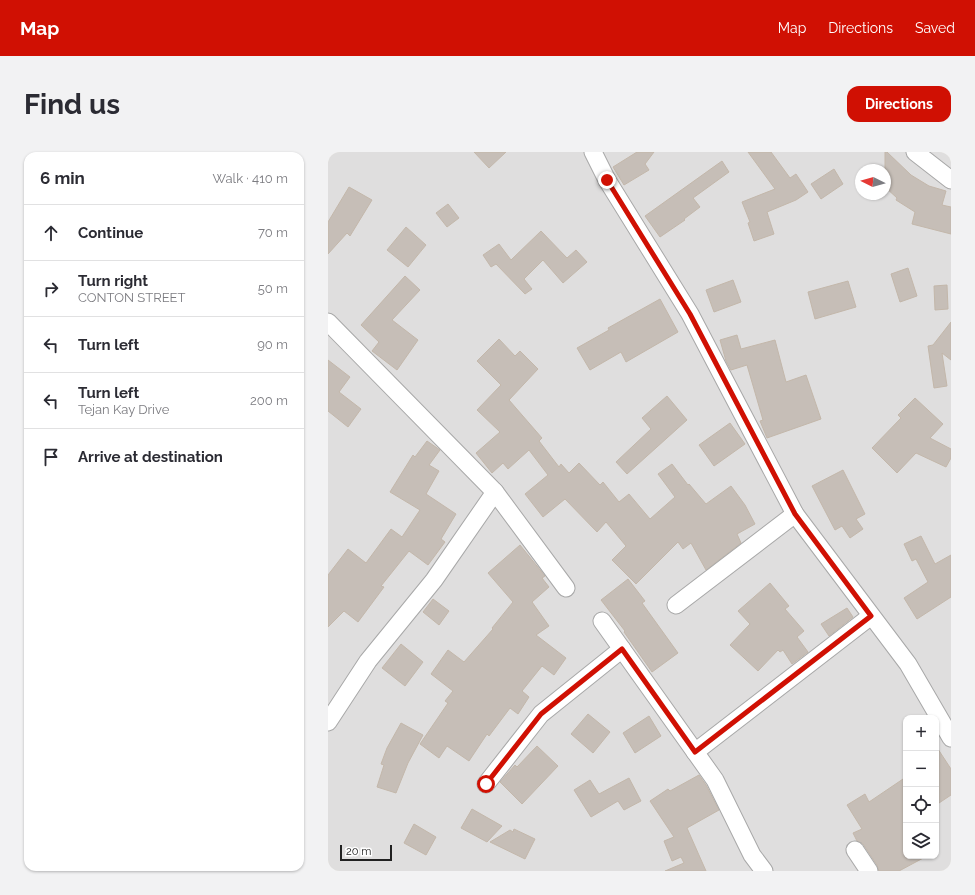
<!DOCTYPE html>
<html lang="en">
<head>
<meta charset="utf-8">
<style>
  :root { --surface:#fff; --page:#f2f2f3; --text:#2b2b33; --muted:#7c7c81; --line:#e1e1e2; --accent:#d01003 }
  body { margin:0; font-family:Raleway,sans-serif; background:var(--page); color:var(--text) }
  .controls { position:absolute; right:12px; bottom:12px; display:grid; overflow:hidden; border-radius:8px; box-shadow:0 1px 3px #0004 }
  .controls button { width:36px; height:36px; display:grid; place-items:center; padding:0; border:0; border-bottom:1px solid var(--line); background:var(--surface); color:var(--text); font:20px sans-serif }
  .compass { position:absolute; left:527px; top:12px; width:36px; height:36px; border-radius:50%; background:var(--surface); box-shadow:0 1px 3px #0004; rotate:275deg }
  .scale { position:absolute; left:12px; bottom:10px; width:52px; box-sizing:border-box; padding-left:4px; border:2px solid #212121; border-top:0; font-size:11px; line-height:14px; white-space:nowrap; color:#212121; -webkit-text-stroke:3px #fff; paint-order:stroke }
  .stop { position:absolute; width:12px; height:12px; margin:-9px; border:3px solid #d01003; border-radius:50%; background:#fff }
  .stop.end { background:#d01003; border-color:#fff; box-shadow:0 1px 4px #0008 }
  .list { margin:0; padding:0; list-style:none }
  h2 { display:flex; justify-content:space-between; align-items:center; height:52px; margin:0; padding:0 16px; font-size:17px }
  h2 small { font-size:13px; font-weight:400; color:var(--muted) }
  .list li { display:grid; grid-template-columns:26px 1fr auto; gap:12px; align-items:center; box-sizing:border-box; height:56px; padding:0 16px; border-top:1px solid var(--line) }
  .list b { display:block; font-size:15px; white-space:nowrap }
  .list p { margin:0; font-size:13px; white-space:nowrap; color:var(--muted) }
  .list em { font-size:13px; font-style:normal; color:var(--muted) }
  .icon { flex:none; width:22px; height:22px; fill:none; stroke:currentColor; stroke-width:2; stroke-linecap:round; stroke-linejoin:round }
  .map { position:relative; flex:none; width:623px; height:719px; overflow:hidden; border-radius:12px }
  header { display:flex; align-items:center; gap:24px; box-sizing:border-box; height:56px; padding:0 20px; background:var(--accent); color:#fff }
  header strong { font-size:19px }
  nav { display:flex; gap:22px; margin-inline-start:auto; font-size:14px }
  .intro { display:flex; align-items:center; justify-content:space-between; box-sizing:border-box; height:96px; padding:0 24px }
  h1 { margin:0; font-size:28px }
  .button { padding:10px 18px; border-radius:12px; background:var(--accent); color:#fff; font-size:14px; font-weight:700 }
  main { display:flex; gap:24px; padding:0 24px }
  aside { flex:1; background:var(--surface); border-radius:12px; box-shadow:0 1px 3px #0004 }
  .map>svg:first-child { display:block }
  .residential { fill:#dfdede; fill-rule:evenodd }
  .building { fill:#c6beb7; stroke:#c3b7aa }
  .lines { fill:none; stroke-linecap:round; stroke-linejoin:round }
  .minor-casing { stroke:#a8a8a8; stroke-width:19 }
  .minor { stroke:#fff; stroke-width:17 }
  .route { stroke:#d01003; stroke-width:5 }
</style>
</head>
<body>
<header>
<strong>Map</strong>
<nav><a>Map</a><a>Directions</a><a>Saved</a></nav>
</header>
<div class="intro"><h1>Find us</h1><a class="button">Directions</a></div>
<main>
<aside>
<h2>6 min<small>Walk · 410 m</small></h2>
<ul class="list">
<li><svg class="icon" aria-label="ahead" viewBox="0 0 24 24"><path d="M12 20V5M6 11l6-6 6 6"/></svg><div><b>Continue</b></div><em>70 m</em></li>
<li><svg class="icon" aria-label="right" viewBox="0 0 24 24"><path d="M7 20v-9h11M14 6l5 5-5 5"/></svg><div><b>Turn right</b><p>CONTON STREET</p></div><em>50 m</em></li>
<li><svg class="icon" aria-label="left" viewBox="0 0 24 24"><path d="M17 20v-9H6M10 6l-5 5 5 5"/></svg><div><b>Turn left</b></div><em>90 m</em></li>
<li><svg class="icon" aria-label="left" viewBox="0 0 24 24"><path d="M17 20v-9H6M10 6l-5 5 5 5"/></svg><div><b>Turn left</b><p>Tejan Kay Drive</p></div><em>200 m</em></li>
<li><svg class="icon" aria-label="arrive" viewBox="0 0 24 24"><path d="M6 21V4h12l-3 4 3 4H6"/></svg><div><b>Arrive at destination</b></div></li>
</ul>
</aside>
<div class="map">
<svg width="623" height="719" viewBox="0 0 623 719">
  <rect width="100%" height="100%" fill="#f1efe8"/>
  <path class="residential" d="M0,0h623v719h-623zM533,18h24v24h-24zM578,566h30v138h-30z"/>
  <g class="building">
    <path d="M146,0h32l-17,16z"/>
    <path d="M309,0h17l-9,12 4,6 -25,15 -11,-18z"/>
    <path d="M420,0h23l19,26 6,-4 12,18 -12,8 -29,12 7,22 -20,7 -6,-18 2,-1 -8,-20 33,-13z"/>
    <path d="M557,0h2l24,23 18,11 17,5 -4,14 9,2v27l-39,-10 3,-12 -19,-12 1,-2 -12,-11z"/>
    <path d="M394,9l7,11 -36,26 7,9 -16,12 1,1 -25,17 -15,-21z"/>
    <path d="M506,17l9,15 -22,15 -10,-15z"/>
    <path d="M21,35l23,13 -22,36 -3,-3 -19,21v-32z"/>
    <path d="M120,52l11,14 -12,9 -11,-14z"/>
    <path d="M78,75l20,18 -18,22 -21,-17z"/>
    <path d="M213,79l26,27 9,-8 11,12 -24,21 -20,-23 -19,19 8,10 -7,5 -29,-30 -5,3 -8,-12 16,-11 12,16z"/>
    <path d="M580,116l9,28 -17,6 -9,-28z"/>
    <path d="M77,124l15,14 -28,30 26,20 -21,30 -25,-19 7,-9 -18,-17z"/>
    <path d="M405,128l8,22 -27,10 -8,-22z"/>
    <path d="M520,129l8,26 -41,12 -7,-27z"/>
    <path d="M619,133l1,24 -13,1 -1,-24z"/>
    <path d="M332,147l18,33 -52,30 -5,-10 -31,18 -13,-22 32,-18 -1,-2z"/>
    <path d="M623,170v38l-9,-7 5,33 -13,2 -6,-42 5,-1z"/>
    <path d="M409,183l4,14 34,-9 11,42 20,-7 15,44 -54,19 -7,-17 3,-1 -16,-55 -16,5 -5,-9 -6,-21z"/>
    <path d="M171,187l16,17 5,-5 18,18 -29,31 33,38 -3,3 20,26 2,-3 8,9 10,-10 21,22 3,-3 16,20 10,-8 21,25 25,-22 -17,-23 14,-10 16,21 1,-1 17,20 25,-18 14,19 10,19 -18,10 4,9 -35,27 -15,-27 -8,6 -5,-7 -42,42 -24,-24 14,-14 -20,-24 -9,10 -32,-33 -22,18 -18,-23 23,-19 -19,-25 -21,19 -5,-6 -11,10 -16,-20 24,-21 -23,-22 24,-25 -24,-24z"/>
    <path d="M0,208l22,17 -11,15 22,17 -13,18 -20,-16z"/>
    <path d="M339,244l20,24 -60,54 -11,-12 35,-33 -9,-11z"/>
    <path d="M587,246l28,26 -13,14 21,11v9l-5,9 -30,-14 -19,20 -25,-25 29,-30 -3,-3z"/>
    <path d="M402,271l15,21 -31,22 -15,-21z"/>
    <path d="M99,289l13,9 -11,15 10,6 -13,23 30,20 -15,25 4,3 -17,23 -19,-14 -28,35 3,1 -26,35 -14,-11 -16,16v-52l20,-26 18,14 25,-34 11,8 18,-27 -30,-18 23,-37 2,2z"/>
    <path d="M515,318l22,44 -9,5 7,10 -13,9 -8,-12 -7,4 -23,-44z"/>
    <path d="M593,384l14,28 16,-9v42l-34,22 -13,-21 24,-16 -12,-23 -4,2 -8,-17z"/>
    <path d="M192,393l25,31 -3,2 7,9 -17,15 17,24 -13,9 30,23 -12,17 -12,-9 -20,25 7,6 -11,17 -8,-6 -21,28 -2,-2 -18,27 -22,-15 -8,12 -19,-14 28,-41 -3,-2 8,-10 -22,-17 17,-24 16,12 29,-33 -1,-1 21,-26 -25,-29z"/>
    <path d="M300,427l17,22 -3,2 36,50 -26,19 -28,-40 1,-1 -24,-31z"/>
    <path d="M442,431l19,23 -4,3 19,22 -7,6 11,15 -16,12 -9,-14 -3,2 -2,-2 -20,21 -28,-26 20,-21 -12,-13z"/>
    <path d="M105,447l16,12 -10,14 -16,-13z"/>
    <path d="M519,456l6,9 -24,19 -8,-12z"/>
    <path d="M73,492l22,18 -18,24 -23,-18z"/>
    <path d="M260,562l22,18 -17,21 -22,-19z"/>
    <path d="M321,564l12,20 -26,17 -12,-20z"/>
    <path d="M73,571l22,12 -15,28 -12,30 -19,-6 7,-22 -3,-1 6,-16z"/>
    <path d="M209,594l21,20 -36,38 -22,-22 15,-17 2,2z"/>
    <path d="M608,594l15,23v26l-15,10z"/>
    <path d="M371,623l7,10 13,25 -32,18 19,43h-41l19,-8 -3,-6 -9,4 -8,-20 10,-4 -24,-36 18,-12 2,2z"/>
    <path d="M578,625v79h21l-28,15h-20l-2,-6 -14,-21 -6,-3 -4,-8 9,-4 -15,-24 18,-11 4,8z"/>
    <path d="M301,626l12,23 -17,9 -6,-9 -27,16 -17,-27 16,-10 9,14z"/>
    <path d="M144,657l30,17 -15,16 -26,-14z"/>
    <path d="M86,672l22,13 -10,18 -22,-12z"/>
    <path d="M186,677l21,10 -10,20 -35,-17 20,-12 3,2z"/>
  </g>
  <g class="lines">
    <g class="minor-casing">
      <g id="minor">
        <path d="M265,0l14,28 83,134 105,200 113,150 43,74"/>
        <path d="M587,0l36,28"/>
        <path d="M0,170l167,170 -61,88 -66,81 -40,61"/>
        <path d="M167,340l71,96"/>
        <path d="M348,453l119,-91"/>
        <path d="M274,469l113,159 37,75 12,16"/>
        <path d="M367,600l176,-136"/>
        <path d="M158,632l55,-70 81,-65"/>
        <path d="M527,698l14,21"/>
      </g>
    </g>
    <use href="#minor" class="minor"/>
  </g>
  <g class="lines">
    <path class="route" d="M158,632l55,-70 81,-65 73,103 176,-136 -76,-102 -105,-200 -83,-134"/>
  </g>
</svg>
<div class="controls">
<button>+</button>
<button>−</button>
<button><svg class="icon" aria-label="locate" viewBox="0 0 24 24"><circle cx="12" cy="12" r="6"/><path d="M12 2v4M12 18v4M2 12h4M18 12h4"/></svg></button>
<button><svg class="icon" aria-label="layers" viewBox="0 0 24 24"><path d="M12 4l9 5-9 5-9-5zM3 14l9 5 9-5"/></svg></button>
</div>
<svg class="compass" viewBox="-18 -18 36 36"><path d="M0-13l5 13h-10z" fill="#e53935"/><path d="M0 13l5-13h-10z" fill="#7c7c81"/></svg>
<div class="scale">20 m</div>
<div class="stop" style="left:158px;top:632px"></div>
<div class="stop end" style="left:279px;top:28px"></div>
</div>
</main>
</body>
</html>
